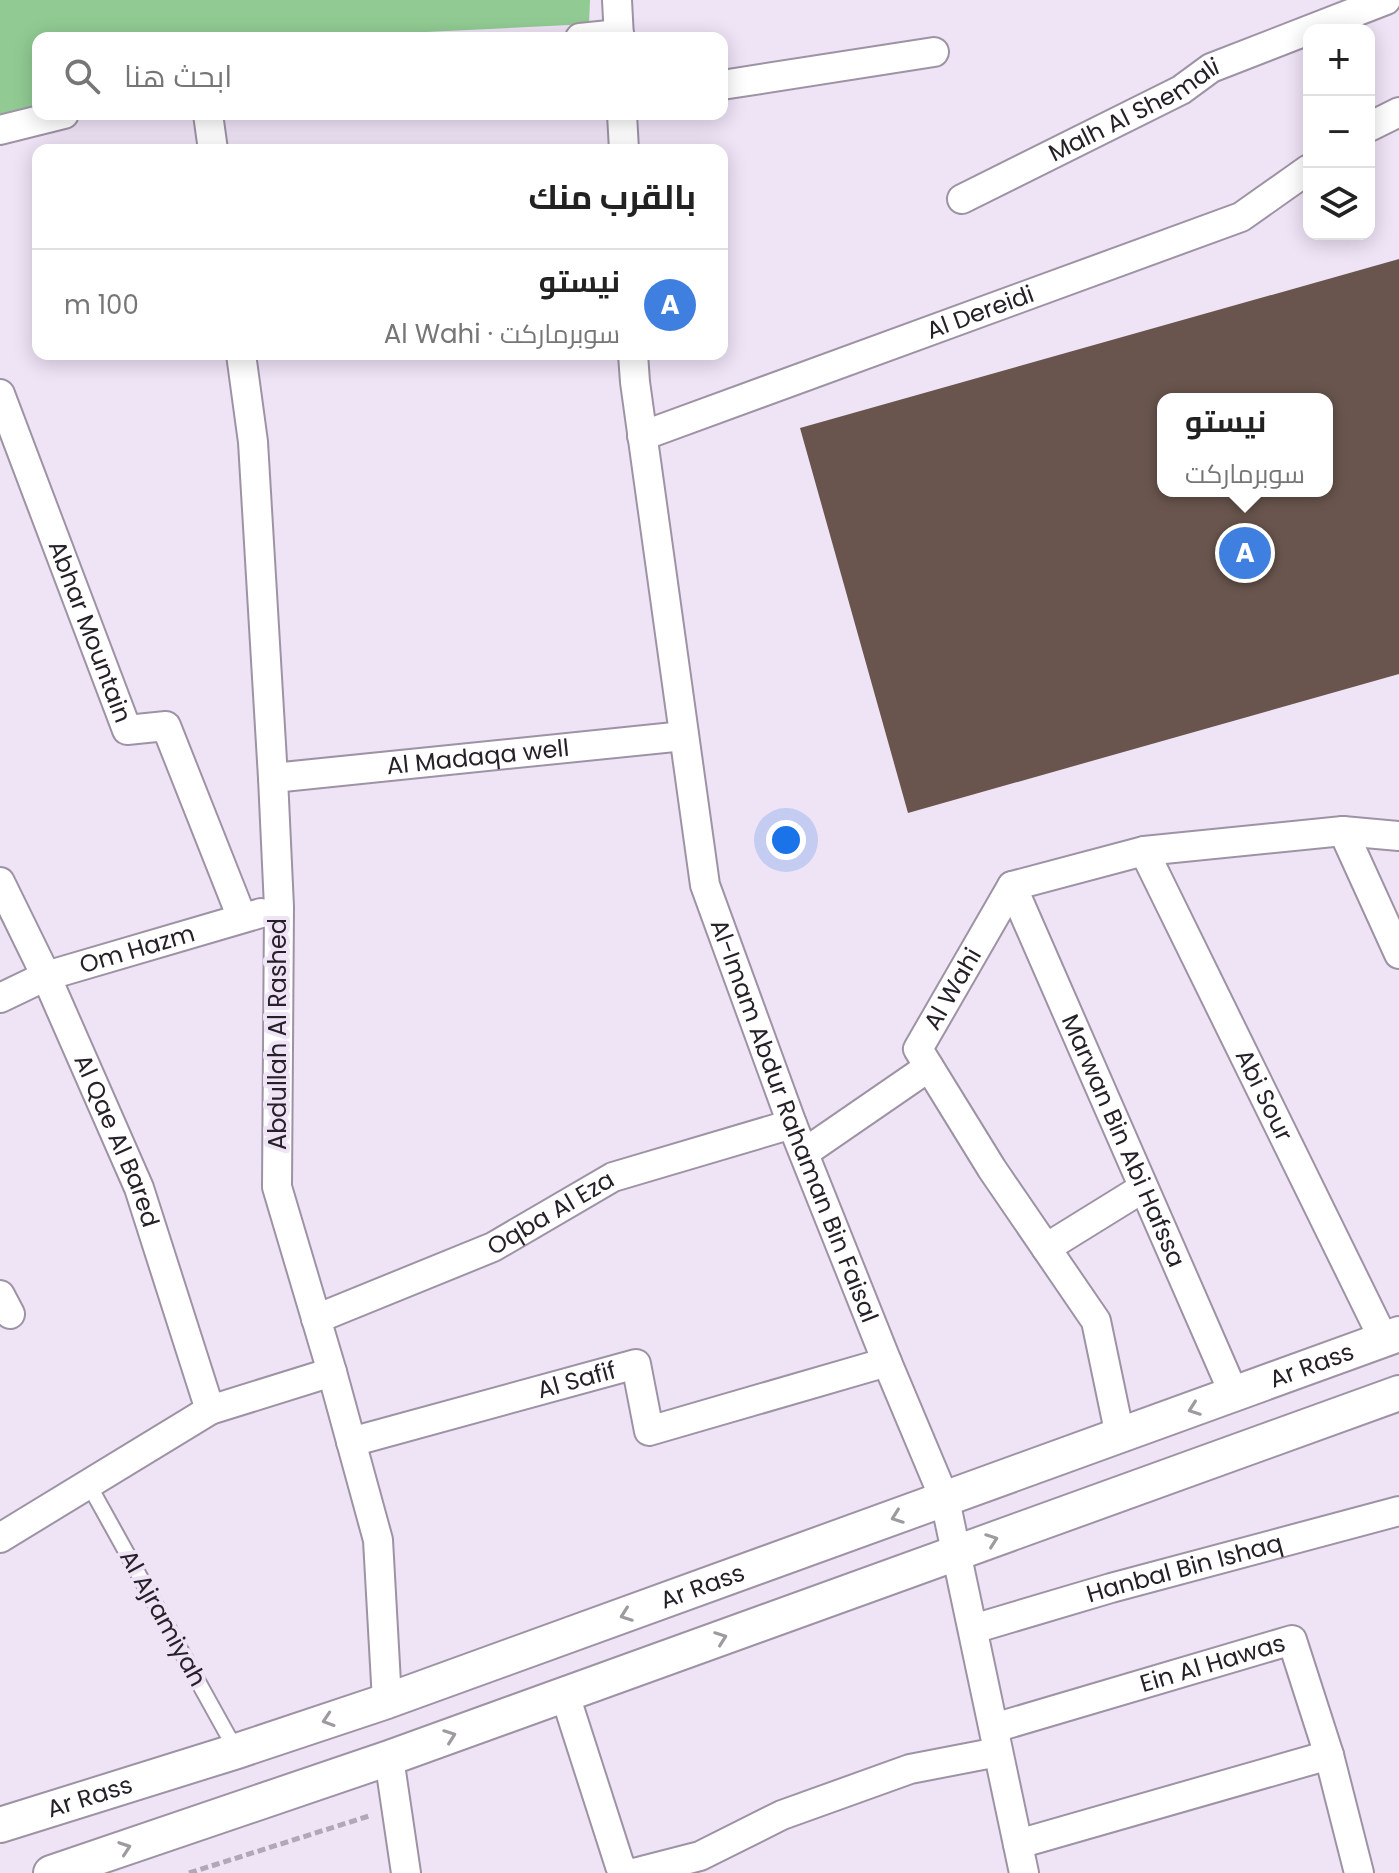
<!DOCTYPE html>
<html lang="ar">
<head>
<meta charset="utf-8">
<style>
  :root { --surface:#fff; --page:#f2f2f2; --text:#222; --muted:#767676; --line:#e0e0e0; --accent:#8a6605 }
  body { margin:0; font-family:Poppins,Cairo,sans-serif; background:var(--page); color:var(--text); direction:rtl }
  .controls { position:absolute; right:24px; top:24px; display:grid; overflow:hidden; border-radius:16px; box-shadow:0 4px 20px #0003 }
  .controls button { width:72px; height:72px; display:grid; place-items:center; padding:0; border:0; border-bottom:2px solid var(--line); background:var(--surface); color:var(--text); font:40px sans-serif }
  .you { position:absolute; left:786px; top:840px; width:28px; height:28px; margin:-20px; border:6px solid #fff; border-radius:50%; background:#1a73e8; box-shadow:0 0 0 12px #1a73e833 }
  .badge { display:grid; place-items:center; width:52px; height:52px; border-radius:50%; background:var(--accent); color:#fff; font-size:26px; font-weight:700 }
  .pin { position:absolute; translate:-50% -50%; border:4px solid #fff; box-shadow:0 2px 8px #0006 }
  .popup { position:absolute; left:1157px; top:393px; width:176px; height:104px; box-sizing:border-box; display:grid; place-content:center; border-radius:16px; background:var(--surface); filter:drop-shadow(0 2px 6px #0005); font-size:26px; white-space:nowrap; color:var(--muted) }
  .popup b { font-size:30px; color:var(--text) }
  .popup::after { content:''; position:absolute; left:50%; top:100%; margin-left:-16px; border:16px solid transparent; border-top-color:var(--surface) }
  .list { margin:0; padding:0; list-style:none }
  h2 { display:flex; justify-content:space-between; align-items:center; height:104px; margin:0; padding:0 32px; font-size:34px }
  h2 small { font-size:26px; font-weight:400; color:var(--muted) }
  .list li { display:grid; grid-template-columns:52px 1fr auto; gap:24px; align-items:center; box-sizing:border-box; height:112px; padding:0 32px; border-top:2px solid var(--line) }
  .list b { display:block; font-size:30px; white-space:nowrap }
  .list p { margin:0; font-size:26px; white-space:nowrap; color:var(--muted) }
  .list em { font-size:26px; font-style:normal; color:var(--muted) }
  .icon { flex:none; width:44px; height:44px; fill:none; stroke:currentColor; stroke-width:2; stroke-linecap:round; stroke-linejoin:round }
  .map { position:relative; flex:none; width:1399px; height:1873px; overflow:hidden; direction:ltr }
  .search { position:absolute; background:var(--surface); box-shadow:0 4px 20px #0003; left:32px; top:32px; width:696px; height:88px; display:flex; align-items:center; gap:20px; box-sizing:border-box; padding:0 28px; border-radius:16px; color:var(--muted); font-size:30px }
  .panel { position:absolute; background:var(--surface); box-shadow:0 4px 20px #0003; left:32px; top:144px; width:696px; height:216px; border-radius:16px; direction:rtl }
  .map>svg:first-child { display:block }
  .green { fill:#91cb93 }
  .building { fill:#69554d; fill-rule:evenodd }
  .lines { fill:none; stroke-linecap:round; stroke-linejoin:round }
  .service-casing { stroke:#9e93a5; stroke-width:18 }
  .minor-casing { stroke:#9e93a5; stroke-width:32 }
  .tertiary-casing { stroke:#9e93a5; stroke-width:38 }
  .path { stroke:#b1a7b6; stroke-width:5; stroke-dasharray:8 4; stroke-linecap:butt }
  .service { stroke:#fff; stroke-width:14 }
  .minor { stroke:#fff; stroke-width:28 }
  .tertiary { stroke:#fff; stroke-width:34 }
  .oneway { stroke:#9d9b9e }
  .labels { text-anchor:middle; stroke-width:8; stroke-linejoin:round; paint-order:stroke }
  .street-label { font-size:24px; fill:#262128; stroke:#efe3f6 }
</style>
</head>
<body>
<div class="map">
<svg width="1399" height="1873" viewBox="0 0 1399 1873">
  <rect width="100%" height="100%" fill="#efe3f6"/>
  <path class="green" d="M0,0h590l-1,24 -163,8 -29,6h-359v71l-38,6z"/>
  <path class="building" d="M1399,259v415l-491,139 -108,-385zM1163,399h164v92h-164z"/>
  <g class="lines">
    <g class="service-casing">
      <path id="service" d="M89,1485l147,265"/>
    </g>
    <g class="minor-casing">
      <g id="minor">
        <path d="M617,0l2,38"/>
        <path d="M580,38l39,-4"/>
        <path d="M722,85l212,-33"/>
        <path d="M208,114l5,36"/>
        <path d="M622,114l2,36"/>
        <path d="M1369,127l30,-15"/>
        <path d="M0,130l64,-16"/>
        <path id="s1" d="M962,199l219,-109 30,-22 175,-68"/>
        <path d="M241,354l12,88 20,336 6,129 -2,280 55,185 46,168 9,161"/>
        <path id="s2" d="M633,354l2,28 70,503 87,239 95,238 58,138 79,373"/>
        <path id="s3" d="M0,394l127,336 39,-4 76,192"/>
        <path id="s4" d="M642,436l599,-219 68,-48"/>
        <path id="s5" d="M273,778l411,-42"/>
        <path d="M1343,831l56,123"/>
        <path id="s6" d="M1144,851l240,489"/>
        <path id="s7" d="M0,882l46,94 93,212 71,222"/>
        <path id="s8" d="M1012,886l222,508"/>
        <path id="s9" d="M0,998l46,-22 215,-63"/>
        <path d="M804,1153l125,-86"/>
        <path d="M1046,1248l97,-60"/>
        <path d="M0,1295l10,19"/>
        <path id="s10" d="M316,1319l177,-72 120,-70 179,-53"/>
        <path id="s11" d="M1120,1436l-24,-115 -104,-152 -74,-120 94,-163 132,-35 199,-20 56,5"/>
        <path id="s12" d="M351,1442l285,-78 13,67 238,-69"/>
        <path d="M0,1538l210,-128 122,-38"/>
        <path id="s13" d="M973,1629l138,-41 288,-77"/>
        <path d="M565,1695l55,171 8,7"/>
        <path id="s14" d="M994,1728l298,-88 37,115 30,118"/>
        <path d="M389,1758l17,115"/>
        <path d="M1018,1844l311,-89"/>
        <path d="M634,1873l66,-17 82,-41 128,-46 88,-17"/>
      </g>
    </g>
    <g class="tertiary-casing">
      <g id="tertiary">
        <path id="s15" d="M0,1825l237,-74 150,-50 1012,-367"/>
        <path d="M51,1873l338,-115 1010,-365"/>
      </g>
    </g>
    <path class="path" d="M189,1873l180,-57"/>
    <use href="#service" class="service"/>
    <use href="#minor" class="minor"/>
    <use href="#tertiary" class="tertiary"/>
  </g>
  <defs><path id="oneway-chevron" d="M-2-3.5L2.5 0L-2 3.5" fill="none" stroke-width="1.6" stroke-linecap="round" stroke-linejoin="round" transform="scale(2)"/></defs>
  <g class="oneway">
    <use href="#oneway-chevron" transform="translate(1194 1409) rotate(160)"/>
    <use href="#oneway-chevron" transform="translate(897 1517) rotate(160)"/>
    <use href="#oneway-chevron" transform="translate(992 1540) rotate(-20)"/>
    <use href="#oneway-chevron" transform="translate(626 1615) rotate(160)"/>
    <use href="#oneway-chevron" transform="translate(721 1638) rotate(-20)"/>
    <use href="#oneway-chevron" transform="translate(328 1720) rotate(162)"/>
    <use href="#oneway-chevron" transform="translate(450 1736) rotate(-20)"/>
    <use href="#oneway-chevron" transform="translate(125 1848) rotate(-19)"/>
  </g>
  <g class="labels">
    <g class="street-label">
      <text dy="8" stroke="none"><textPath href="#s1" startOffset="194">Malh Al Shemali</textPath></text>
      <text dy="8" stroke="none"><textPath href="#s4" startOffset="360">Al Dereidi</textPath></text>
      <text dy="8" stroke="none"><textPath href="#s3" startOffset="254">Abhar Mountain</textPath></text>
      <text dy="8" stroke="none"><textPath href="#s5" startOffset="206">Al Madaqa well</textPath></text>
      <text dy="8" stroke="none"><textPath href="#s9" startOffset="146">Om Hazm</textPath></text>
      <text dy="8" stroke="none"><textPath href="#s11" startOffset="512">Al Wahi</textPath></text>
      <text transform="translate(278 1034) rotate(-90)" y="8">Abdullah Al Rashed</text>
      <text dy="8" stroke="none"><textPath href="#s6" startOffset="272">Abi Sour</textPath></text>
      <text dy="8" stroke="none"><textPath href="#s2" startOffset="788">Al-Imam Abdur Rahaman Bin Faisal</textPath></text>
      <text dy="8" stroke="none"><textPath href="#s8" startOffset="278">Marwan Bin Abi Hafssa</textPath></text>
      <text dy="8" stroke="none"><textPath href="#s7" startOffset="284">Al Qae Al Bared</textPath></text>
      <text dy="8" stroke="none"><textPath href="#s10" startOffset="258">Oqba Al Eza</textPath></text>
      <text dy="8" stroke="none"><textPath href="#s15" startOffset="1390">Ar Rass</textPath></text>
      <text dy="8" stroke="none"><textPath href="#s12" startOffset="234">Al Safif</textPath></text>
      <text dy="8" stroke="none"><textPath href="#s13" startOffset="220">Hanbal Bin Ishaq</textPath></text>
      <text dy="8" stroke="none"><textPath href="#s15" startOffset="742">Ar Rass</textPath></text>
      <text transform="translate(163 1618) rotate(61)" y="8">Al Ajramiyah</text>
      <text dy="8" stroke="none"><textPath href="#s14" startOffset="228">Ein Al Hawas</textPath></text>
      <text dy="8" stroke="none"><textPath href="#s15" startOffset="94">Ar Rass</textPath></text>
    </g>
  </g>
</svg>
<div class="controls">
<button>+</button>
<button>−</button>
<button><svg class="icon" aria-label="layers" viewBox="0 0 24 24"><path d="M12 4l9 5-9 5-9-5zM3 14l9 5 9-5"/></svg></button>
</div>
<div class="you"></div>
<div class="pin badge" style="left:1245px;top:553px;background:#3f7fe0">A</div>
<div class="popup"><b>نيستو</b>سوبرماركت</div>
<div class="search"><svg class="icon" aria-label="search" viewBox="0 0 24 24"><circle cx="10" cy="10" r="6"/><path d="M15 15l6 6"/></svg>ابحث هنا</div>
<section class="panel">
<h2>بالقرب منك<small></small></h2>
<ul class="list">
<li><span class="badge" style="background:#3f7fe0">A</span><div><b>نيستو</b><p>سوبرماركت · Al Wahi</p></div><em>100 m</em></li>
</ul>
</section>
</div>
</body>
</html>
